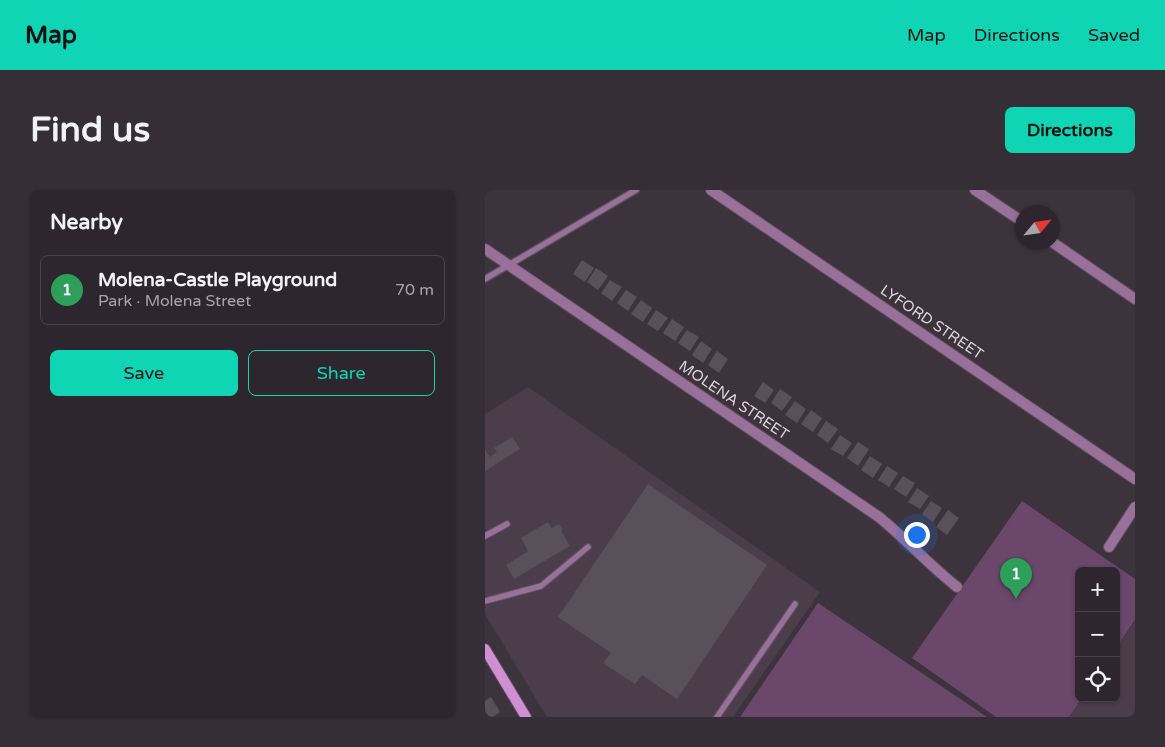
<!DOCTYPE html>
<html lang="en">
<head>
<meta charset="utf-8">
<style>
  :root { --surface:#2e262e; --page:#362e36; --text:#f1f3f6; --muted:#a7a5aa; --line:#49434a; --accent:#10d5b4 }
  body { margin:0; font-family:"Varela Round",sans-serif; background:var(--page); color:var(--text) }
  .controls { position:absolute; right:15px; bottom:15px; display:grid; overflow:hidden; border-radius:8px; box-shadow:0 1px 4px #0004 }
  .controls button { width:45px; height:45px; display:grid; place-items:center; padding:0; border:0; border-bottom:1px solid var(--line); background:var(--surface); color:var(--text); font:25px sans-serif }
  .compass { position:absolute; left:530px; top:15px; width:45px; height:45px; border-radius:50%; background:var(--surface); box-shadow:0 1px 4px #0004; rotate:61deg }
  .you { position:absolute; left:431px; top:344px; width:18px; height:18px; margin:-12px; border:4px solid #fff; border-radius:50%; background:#1a73e8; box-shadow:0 0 0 8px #1a73e833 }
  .badge { display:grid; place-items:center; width:32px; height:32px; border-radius:50%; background:var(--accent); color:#fff; font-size:16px; font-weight:700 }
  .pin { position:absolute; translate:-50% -41px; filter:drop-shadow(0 1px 2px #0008) }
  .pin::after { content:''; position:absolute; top:26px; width:18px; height:15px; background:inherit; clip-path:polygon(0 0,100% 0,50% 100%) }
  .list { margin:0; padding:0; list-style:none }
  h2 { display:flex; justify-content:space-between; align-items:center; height:65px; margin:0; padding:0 20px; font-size:21px }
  h2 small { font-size:16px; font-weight:400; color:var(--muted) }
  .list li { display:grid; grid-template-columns:32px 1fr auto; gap:15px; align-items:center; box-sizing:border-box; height:70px; margin:0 10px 10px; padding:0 10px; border:1px solid var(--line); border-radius:8px }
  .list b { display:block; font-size:19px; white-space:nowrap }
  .list p { margin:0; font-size:16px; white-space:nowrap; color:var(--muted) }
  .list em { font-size:16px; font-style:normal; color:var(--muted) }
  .actions { display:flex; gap:10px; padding:15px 20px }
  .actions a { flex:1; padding:11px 0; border:1px solid var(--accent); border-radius:8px; text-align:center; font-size:18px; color:var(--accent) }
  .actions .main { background:var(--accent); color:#111 }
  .icon { flex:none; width:28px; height:28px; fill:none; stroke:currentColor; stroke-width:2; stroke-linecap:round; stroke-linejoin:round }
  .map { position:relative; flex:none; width:650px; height:527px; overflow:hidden; border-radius:8px }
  header { display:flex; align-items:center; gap:30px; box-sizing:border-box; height:70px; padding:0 25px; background:var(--accent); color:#111 }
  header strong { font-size:24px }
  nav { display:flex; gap:28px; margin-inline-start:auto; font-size:18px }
  .intro { display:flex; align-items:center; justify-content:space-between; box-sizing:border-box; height:120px; padding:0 30px }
  h1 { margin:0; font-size:35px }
  .button { padding:12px 22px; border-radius:8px; background:var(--accent); color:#111; font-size:18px; font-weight:700 }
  main { display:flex; gap:30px; padding:0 30px }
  aside { flex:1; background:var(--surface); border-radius:8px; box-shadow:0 1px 4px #0004 }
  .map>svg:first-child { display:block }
  .built { fill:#4b3d4b }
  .green { fill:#6a476b }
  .building { fill:#5a505a }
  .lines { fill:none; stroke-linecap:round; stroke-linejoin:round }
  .lane-casing { stroke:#595059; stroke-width:8 }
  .street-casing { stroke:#595059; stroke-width:12 }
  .secondary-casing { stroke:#595059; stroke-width:12 }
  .lane { stroke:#99709a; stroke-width:5.5 }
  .street { stroke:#99709a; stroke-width:10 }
  .secondary { stroke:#d18ed2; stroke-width:10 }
  .labels { text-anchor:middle; stroke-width:4; stroke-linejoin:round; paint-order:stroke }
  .street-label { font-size:15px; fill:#dad5da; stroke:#3d333d }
</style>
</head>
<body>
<header>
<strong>Map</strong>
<nav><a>Map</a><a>Directions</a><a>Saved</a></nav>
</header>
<div class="intro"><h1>Find us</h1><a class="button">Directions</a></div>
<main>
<aside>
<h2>Nearby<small></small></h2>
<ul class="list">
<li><span class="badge" style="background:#2e9e5b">1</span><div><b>Molena-Castle Playground</b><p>Park · Molena Street</p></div><em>70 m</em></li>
</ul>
<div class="actions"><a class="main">Save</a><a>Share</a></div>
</aside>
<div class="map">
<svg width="650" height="527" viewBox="0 0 650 527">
  <rect width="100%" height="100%" fill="#3d333d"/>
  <g class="built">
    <path d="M43,197l292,205 -87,125h-186l-62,-103v-200z"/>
    <path d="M650,431v96h-66l13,-19h34v-50z"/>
  </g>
  <g class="green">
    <path d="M537,311l113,78v41l-19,28v-77h-37v127h3l-13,19h-73l-84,-59z"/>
    <path d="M333,413l169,114h-247z"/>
  </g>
  <g class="building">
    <path d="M97,70l12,8 -9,14 -12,-8z"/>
    <path d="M111,78l12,8 -10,14 -11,-8z"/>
    <path d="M125,90l12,7 -10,14 -11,-8z"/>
    <path d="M141,100l11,7 -9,14 -11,-8z"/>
    <path d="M156,110l11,8 -9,14 -12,-8z"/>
    <path d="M171,120l12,8 -10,13 -11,-7z"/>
    <path d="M187,129l12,8 -9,14 -12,-8z"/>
    <path d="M202,140l12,7 -9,14 -12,-8z"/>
    <path d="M216,151l11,8 -9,14 -11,-8z"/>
    <path d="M232,161l11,8 -9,14 -11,-8z"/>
    <path d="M278,192l11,8 -9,13 -11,-7z"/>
    <path d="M295,199l12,8 -10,14 -11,-8z"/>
    <path d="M310,211l11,8 -9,14 -12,-8z"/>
    <path d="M326,220l11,8 -9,14 -12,-8z"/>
    <path d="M341,231l12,8 -10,14 -11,-8z"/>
    <path d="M355,245l12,8 -9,13 -12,-7z"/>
    <path d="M27,247l8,12 -35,22v-22l5,8 7,-5 -3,-4z"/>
    <path d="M373,252l11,7 -11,17 -11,-8z"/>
    <path d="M385,266l12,8 -9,14 -12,-8z"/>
    <path d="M402,276l11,7 -9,14 -11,-7z"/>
    <path d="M418,286l12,7 -9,14 -12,-8z"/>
    <path d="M163,294l119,81 -90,134 -35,-24 -7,9 -32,-21 8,-10 -53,-36z"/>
    <path d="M432,298l12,8 -9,13 -12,-7z"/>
    <path d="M446,311l11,7 -9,14 -11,-8z"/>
    <path d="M463,320l11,8 -12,17 -11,-8z"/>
    <path d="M63,332l4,6 7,-4 4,6 -2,1 9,15 -56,33 -8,-14 22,-14 -7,-13z"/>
    <path d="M6,507l9,15 -8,5h-7v-16z"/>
  </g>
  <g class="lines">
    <g class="lane-casing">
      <g id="lane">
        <path d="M0,89l151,-89"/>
        <path d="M0,346l22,-12"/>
        <path d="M0,411l56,-15 47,-39"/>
        <path d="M232,527l78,-113"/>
      </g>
    </g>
    <g class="street-casing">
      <g id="street">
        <path d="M226,0l424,289"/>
        <path d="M490,0l48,32"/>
        <path d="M567,52l83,57"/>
        <path d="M0,59l394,268c27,22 50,48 78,70"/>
        <path d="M624,357l26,-40"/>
      </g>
    </g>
    <g class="secondary-casing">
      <path id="secondary" d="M0,459l41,68"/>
    </g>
    <use href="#lane" class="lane"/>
    <use href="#street" class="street"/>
    <use href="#secondary" class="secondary"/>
  </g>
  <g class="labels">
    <g class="street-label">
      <text transform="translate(447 132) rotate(34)" y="5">LYFORD STREET</text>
      <text transform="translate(249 210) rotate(34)" y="5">MOLENA STREET</text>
    </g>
  </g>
</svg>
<div class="controls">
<button>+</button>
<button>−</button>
<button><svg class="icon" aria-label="locate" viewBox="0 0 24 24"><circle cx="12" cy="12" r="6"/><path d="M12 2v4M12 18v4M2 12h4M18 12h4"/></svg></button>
</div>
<svg class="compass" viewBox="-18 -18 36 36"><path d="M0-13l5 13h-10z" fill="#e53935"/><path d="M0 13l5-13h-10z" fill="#a7a5aa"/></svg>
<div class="you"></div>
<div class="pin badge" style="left:531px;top:409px;background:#2e9e5b">1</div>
</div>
</main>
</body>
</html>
